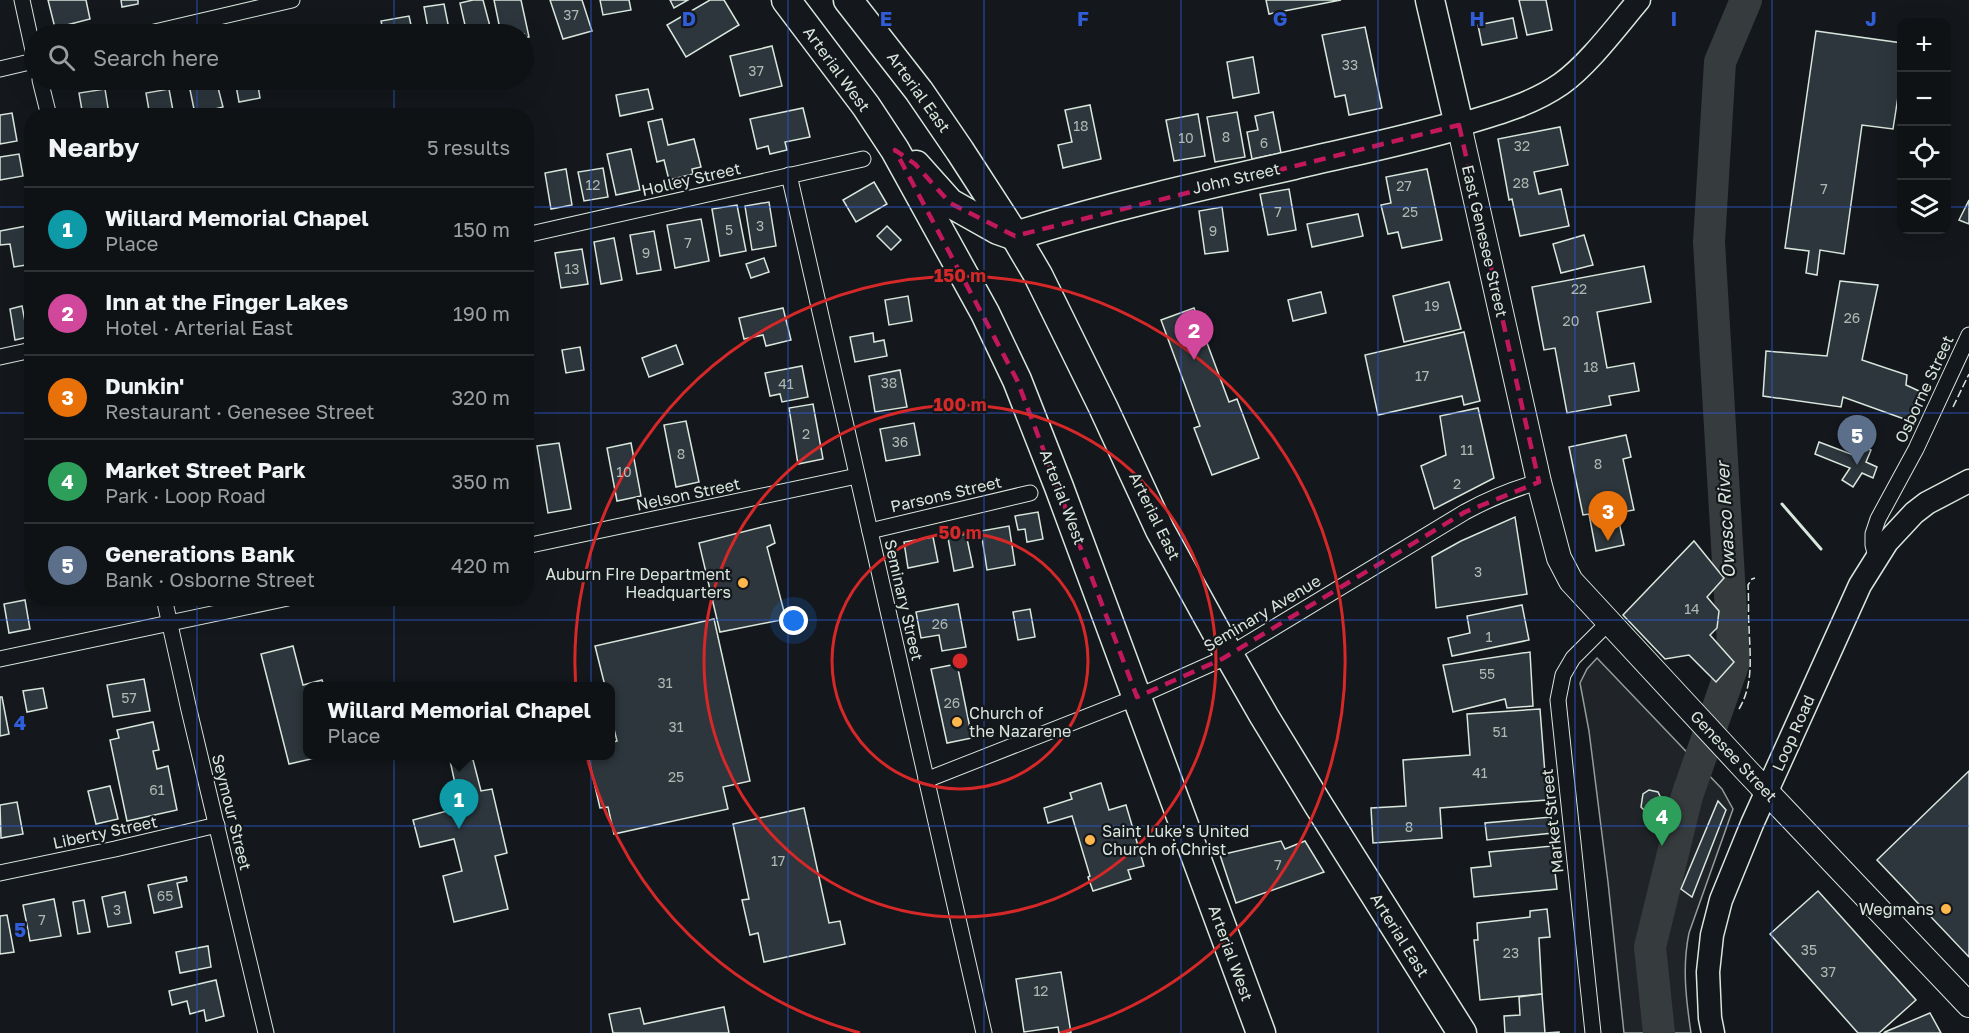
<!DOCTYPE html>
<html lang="en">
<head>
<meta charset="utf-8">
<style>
  :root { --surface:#0f1215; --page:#181b1e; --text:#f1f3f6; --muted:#9b9ea0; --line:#2f3234; --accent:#0f766e }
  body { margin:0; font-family:"Golos Text",sans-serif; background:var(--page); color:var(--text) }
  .controls { position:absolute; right:18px; top:18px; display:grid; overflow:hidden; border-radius:12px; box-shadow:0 6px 24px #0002 }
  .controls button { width:54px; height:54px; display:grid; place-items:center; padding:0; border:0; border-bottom:2px solid var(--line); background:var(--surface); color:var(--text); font:30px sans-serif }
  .you { position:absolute; left:794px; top:621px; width:21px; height:21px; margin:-15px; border:4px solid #fff; border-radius:50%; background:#1a73e8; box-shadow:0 0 0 9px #1a73e833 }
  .badge { display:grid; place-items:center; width:39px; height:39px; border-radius:50%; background:var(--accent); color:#fff; font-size:20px; font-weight:700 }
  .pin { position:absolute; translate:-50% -50px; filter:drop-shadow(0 2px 3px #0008) }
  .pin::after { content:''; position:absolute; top:32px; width:21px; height:18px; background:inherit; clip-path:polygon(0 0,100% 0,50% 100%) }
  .popup { position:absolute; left:303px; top:682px; width:312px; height:78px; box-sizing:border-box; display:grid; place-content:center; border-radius:12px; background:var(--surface); filter:drop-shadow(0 2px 4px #0005); font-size:20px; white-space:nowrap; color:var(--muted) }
  .popup b { font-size:22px; color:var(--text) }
  .popup::after { content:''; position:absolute; left:50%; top:100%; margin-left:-12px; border:12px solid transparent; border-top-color:var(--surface) }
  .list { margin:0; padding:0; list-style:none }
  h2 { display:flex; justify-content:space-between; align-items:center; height:78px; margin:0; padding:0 24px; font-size:26px }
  h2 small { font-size:20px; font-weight:400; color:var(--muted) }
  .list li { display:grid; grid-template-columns:39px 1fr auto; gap:18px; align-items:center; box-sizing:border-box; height:84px; padding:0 24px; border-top:2px solid var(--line) }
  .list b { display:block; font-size:22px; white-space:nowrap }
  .list p { margin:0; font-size:20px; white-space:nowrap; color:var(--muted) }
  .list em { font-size:20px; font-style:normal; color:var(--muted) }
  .icon { flex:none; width:33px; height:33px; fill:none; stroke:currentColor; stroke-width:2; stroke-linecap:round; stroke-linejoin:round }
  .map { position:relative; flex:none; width:1969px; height:1033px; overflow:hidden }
  .search { position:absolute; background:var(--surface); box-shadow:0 6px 24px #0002; left:24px; top:24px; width:510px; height:66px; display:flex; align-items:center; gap:15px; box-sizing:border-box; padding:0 21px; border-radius:33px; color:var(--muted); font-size:22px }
  .panel { position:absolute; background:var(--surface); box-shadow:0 6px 24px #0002; left:24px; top:108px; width:510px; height:498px; border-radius:24px }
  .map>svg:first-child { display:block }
  .green { fill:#202428; stroke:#939e99; stroke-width:1.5 }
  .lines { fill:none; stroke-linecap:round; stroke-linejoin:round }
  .river { stroke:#363b3e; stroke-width:32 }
  .building { fill:#2c363c; stroke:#d8e6dc; stroke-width:1.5 }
  .street-casing { stroke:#d8e6dc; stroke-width:17 }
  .secondary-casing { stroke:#d8e6dc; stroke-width:25 }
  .primary-casing { stroke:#d8e6dc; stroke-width:26 }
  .highway-casing { stroke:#d8e6dc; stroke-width:31 }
  .street { stroke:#14181c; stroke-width:15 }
  .secondary { stroke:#14181c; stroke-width:22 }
  .primary { stroke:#14181c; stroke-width:24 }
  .highway { stroke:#14181c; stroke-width:28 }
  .fence { stroke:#d8e6dc; stroke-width:1.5; stroke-dasharray:8 3; stroke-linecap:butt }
  .wall { stroke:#d8e6dc; stroke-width:3 }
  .marked { fill:none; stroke:#c2185b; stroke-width:4.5; stroke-dasharray:12 8; stroke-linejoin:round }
  .grid { fill:none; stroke:#305dd8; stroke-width:1.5; stroke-opacity:0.55 }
  .ring { fill:none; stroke:#d62828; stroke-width:3 }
  .poi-dot { fill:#ffb74d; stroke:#14181c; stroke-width:2 }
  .labels { text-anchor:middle; stroke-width:4.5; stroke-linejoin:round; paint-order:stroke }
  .number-label { font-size:14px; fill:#adbab4 }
  .street-label { font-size:16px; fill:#d8e6dc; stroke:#14181c }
  .poi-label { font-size:16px; fill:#d8e6dc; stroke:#14181c; text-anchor:end }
  .water-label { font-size:18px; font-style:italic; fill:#d8e6dc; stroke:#14181c }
  .grid-label { font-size:20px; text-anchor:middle; font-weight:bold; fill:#305dd8; stroke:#14181c; stroke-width:4.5; stroke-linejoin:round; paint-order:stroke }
  .centre { fill:#d62828; stroke:#14181c; stroke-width:3 }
  .ring-label { font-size:18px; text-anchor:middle; font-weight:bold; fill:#d62828; stroke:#14181c; stroke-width:4.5; stroke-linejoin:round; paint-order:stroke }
</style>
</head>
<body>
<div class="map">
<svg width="1969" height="1033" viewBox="0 0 1969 1033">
  <rect width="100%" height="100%" fill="#14181c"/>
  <path class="green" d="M1597,658l125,131 11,20 -44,124c-7,34 -3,66 2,100h-67l-16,-151 -19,-151 -9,-48 7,-14z"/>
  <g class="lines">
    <path class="river" d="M1659,1033l-9,-86 37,-151 47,-134 -25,-420 11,-180 26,-62"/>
  </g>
  <g class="building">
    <path d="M48,0h38l4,19 -35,9z"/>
    <path d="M121,0h17v4l-16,3z"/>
    <path d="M473,0h10l9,34h-25l-7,-31z"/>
    <path d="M494,0h27l8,37 -5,1v-4h-23z"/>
    <path d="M550,0h32l10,31 -29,8z"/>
    <path d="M600,0h29l2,10 -28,5z"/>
    <path d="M670,0h18l-14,8z"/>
    <path d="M710,0h14l15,25 -53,32 -19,-32z"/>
    <path d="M1266,0h75l-72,14z"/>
    <path d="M1519,0h27l6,30 -25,5z"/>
    <path d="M444,4l6,30h-21l-5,-27z"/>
    <path d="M409,16l4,18h-29l-3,-13z"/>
    <path d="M1513,18l4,20 -35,7 -4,-20z"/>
    <path d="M1365,27l17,81 -33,7 -4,-20 -10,2 -13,-62z"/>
    <path d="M342,28l1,6h-18l-1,-3z"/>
    <path d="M1816,31l86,12v28l-9,58 -31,-4 -18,129 -24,-4 -3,25 -11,-2 3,-22 -24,-3z"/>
    <path d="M772,46l10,40 -42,10 -10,-40z"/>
    <path d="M1253,57l6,36 -26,5 -6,-36z"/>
    <path d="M188,80h28l7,27 -28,7z"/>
    <path d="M235,80h22l3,18 -21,4z"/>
    <path d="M105,89l4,25 -26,2 -4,-23z"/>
    <path d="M169,89l5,27h-24l-4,-23z"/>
    <path d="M648,89l5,20 -33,7 -4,-21z"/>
    <path d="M1090,105l11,54 -38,9 -5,-23 14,-3 -7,-32z"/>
    <path d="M803,108l7,29 -25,5 2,8 -17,4 -2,-8 -11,3 -7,-30z"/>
    <path d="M1237,112l8,45 -30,5 -8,-45z"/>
    <path d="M1273,112l8,41 -29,6 -5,-27 11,-2 -3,-14z"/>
    <path d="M12,113l5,28 -17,3v-29z"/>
    <path d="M1198,114l7,42 -31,5 -8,-41z"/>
    <path d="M662,119l6,26 26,-6 7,28 -9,2 1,5 -24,6 -5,-20 -7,2 -9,-40z"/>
    <path d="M1560,127l8,38 -34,7 5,22 22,-5 8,37 -49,10 -8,-37 -3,1 -11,-61z"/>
    <path d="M631,149l9,41 -24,5 -9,-41z"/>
    <path d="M19,154l4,22 -23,4v-23z"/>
    <path d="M603,168l5,29 -24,4 -6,-29z"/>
    <path d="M566,169l6,36 -21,4 -6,-36z"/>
    <path d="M1427,169l15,71 -40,8 -4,-16 -10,2 -7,-29 10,-2 -5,-26z"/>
    <path d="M874,182l13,22 -31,18 -13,-22z"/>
    <path d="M1289,189l7,41 -28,5 -8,-41z"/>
    <path d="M526,190l6,27 -6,1z"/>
    <path d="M1969,200v24l-10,-4z"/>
    <path d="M769,202l7,44 -24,4 -7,-44z"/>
    <path d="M737,205l9,46 -26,5 -8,-47z"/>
    <path d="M1222,207l6,44 -23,3 -6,-43z"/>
    <path d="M1358,214l5,22 -51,11 -5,-23z"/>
    <path d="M701,219l8,42 -34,7 -8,-43z"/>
    <path d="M32,225v39l-18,3 -4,-23 -10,1v-14z"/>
    <path d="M887,226l14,14 -10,10 -14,-14z"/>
    <path d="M654,231l7,39 -24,4 -7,-39z"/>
    <path d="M1584,235l9,30 -32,8 -8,-29z"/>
    <path d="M614,238l8,42 -21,4 -7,-42z"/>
    <path d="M582,249l6,35 -27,4 -6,-35z"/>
    <path d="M764,258l5,14 -18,6 -5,-14z"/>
    <path d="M1644,266l7,36 -54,10 10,56 27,-5 5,28 -30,5 2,9 -44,8 -12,-65 -11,2 -12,-63z"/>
    <path d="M32,272v38l-7,-37z"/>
    <path d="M1840,281l38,4 -16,75 45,15 -1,10 13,6 -12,29 -64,-23 -2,10 -78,-11 3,-45 61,5z"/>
    <path d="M1449,282l12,47 -57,13 -11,-46z"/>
    <path d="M1321,292l5,21 -33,8 -5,-21z"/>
    <path d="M908,296l4,25 -23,4 -4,-25z"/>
    <path d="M22,306l6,31 -13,3 -5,-31z"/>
    <path d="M783,308l8,32 -25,6 -3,-11 -19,4 -5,-21z"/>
    <path d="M1194,308l35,94 8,-3 22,59 -47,17 -18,-47 6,-2 -39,-106z"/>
    <path d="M1464,332l16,69 -16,4 -2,-9 -84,19 -13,-60z"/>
    <path d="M873,333l1,9 10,-2 3,16 -32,6 -5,-25z"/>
    <path d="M676,345l7,19 -34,13 -7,-19z"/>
    <path d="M580,347l4,23 -18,3 -4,-23z"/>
    <path d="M802,366l6,31 -26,5 -2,-8 -10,2 -5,-23z"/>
    <path d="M900,370l7,37 -32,5 -6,-36z"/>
    <path d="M813,404l10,55 -25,5 -9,-56z"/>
    <path d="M1478,408l16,70 -60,31 -13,-43 25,-11 -6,-39z"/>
    <path d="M686,421l13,61 -23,5 -12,-62z"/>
    <path d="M914,423l6,32 -34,6 -6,-32z"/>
    <path d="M1626,435l5,22 -8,2 11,51 -17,3 7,32 -28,6 -7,-37 -6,1 -14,-68z"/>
    <path d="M1819,442l37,14 3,-10 12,4 -5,12 11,5 -4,11 -11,-5 -9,14 -11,-7 8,-12 -35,-14z"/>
    <path d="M559,443l12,66 -23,4 -11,-67z"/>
    <path d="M631,443l10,53 -24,5 -10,-53z"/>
    <path d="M526,486l7,33 -7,1z"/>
    <path d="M1038,512l5,27 -16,3 -2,-13 -7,1 -3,-14z"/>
    <path d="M1515,517l12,77 -91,14 -4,-51 29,-16z"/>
    <path d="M770,525l5,18 -8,4 19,72 -66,13 -21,-89z"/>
    <path d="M1009,526l6,39 -28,5 -6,-39z"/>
    <path d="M966,534l7,33 -19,4 -6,-33z"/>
    <path d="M933,537l5,25 -30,6 -4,-26z"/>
    <path d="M1694,541l30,37 -17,19 12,14 -2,17 -7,7 24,27 -18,20 -27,-27 -24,4 -42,-44z"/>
    <path d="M25,600l5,29 -21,4 -5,-29z"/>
    <path d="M958,604l8,43 -24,4 -3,-16 -18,3 -5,-26z"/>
    <path d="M1522,605l7,35 -77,16 -4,-18 22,-5 -3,-17z"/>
    <path d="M1030,609l5,28 -17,3 -5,-28z"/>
    <path d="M714,619l36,162 -27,6 5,22 -114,25 -6,-27 -8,1 -12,-52h22v-13l7,-2 -7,-28v-27h-5l-10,-40z"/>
    <path d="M293,646l10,39 19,-5 2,6h-16v70h16l-35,8 -28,-110z"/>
    <path d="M1530,652l3,54 -26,2 -2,-9 -52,13 -10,-47z"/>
    <path d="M957,664l15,74 -25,5 -16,-74z"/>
    <path d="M144,679l6,32 -37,6 -6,-32z"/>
    <path d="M43,688l4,20 -20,4 -4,-21z"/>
    <path d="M0,697h2l7,37 -9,2z"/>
    <path d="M1540,709l7,91 -107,8 2,30 -69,5 -2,-35 35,-2 -3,-46 67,-5 -3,-41z"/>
    <path d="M153,722l6,28 -6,1 4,18 11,-3 9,44 -50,11 -17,-81 9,-2 -2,-8z"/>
    <path d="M449,756h23l9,35 11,-2 15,64 -12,3 13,53 -54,13 -11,-46 19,-5 -8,-32 -34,8 -7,-27 34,-9 -3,-10 14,-4z"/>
    <path d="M1969,771v186l-92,-97z"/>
    <path d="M1101,783l8,27 17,-5 18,61 -16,4 3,9 -38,12 -5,-14 2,-1 -18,-60 -24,7 -4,-15 28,-9 -2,-6z"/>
    <path d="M110,786l8,33 -22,5 -8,-33z"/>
    <path d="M1649,790l9,2 3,6 -2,10 -5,5 -8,-1 -5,-5 2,-13z"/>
    <path d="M1718,801l8,9 -34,87 -11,-8z"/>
    <path d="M17,802l6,32 -22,4 -1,-33z"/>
    <path d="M804,808l25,115 11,-2 5,23 -81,18 -6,-29 -8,2 -8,-35 7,-1 -16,-75z"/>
    <path d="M1551,817l2,16 -66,7 -2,-17z"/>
    <path d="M1281,841l4,8 20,-8 19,31 -88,31 -16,-48z"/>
    <path d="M1552,846l5,43 -83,8 -3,-29 20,-2 -2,-14z"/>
    <path d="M186,877l1,4 -10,2 5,24 -28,6 -6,-28z"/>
    <path d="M1818,891l98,109 -37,33h-21l-88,-99z"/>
    <path d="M125,892l6,31 -23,4 -6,-30z"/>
    <path d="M54,899l7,37 -31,5 -7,-36z"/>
    <path d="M84,900l6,32 -12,2 -5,-32z"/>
    <path d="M1547,909l3,28 -11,1 3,56 -62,6 -6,-60h4l-1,-17 53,-6v-6z"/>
    <path d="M7,915l7,37 -14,2v-38z"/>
    <path d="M208,946l3,21 -31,6 -4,-21z"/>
    <path d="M1061,972l10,61h-12l-1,-6 -34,5 -8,-53z"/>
    <path d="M216,980l8,36 -18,5 -2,-11 -14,4 -3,-13 -15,4 -3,-14z"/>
    <path d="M1542,994l3,39 14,-1v1h-54l-1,-17 16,-1 -1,-18z"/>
    <path d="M724,1007l5,26h-116l-4,-19 31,-6 4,16z"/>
    <path d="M1930,1013l11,20h-57l1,-1z"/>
  </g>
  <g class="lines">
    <g class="street-casing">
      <g id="street">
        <path d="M22,0l12,55"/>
        <path d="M146,34l146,-34"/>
        <path d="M0,69l34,-8"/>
        <path d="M40,80l9,36"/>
        <path d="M789,175l195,858"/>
        <path d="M526,235l337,-76"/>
        <path d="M0,357l32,-7"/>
        <path d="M870,531l160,-38"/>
        <path d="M526,546l331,-70"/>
        <path d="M1876,557l-3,-12v-11l5,-15 38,-70 53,-114"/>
        <path d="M164,598l25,112 77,323"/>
        <path d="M0,659l288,-61"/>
        <path d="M926,780l211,-83 85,-38 243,-147c24,-13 47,-23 74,-30"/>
        <path d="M0,873l115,-24 102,-24"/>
        <path d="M1593,1033l-35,-333 5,-25 10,-17 36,-36"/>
      </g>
    </g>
    <g class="secondary-casing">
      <g id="secondary">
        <path d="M1459,125c34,-10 72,-20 102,-41 27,-19 56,-58 78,-84"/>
        <path d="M1713,1033l-3,-15 -2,-46 4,-37 9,-35 31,-76 108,-239 27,-43 27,-29 13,-10 42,-22"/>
      </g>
    </g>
    <g class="primary-casing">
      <path id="primary" d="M1459,125l80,357 20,76 12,23 176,190 222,234"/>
    </g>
    <g class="highway-casing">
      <g id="highway">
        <path d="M786,0l80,106 29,44 90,163 32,67 42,107 202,546"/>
        <path d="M848,0l71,91 41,60 55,85 23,39 65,132 57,123 69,125 35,61 55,90 143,227"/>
        <path d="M916,165l34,38 48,27 17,6"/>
        <path d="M1015,236c92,-29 185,-50 279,-71 55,-13 110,-24 165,-40l-29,-125"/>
      </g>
    </g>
    <use href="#street" class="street"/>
    <use href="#secondary" class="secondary"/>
    <use href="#primary" class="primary"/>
    <use href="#highway" class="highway"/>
    <g class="fence">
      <path d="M1953,407l16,-33"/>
      <path d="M1739,709c15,-25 11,-54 10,-82 -1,-14 0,-28 -1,-42l4,-6 3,-1"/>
    </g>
    <path class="wall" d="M1782,504l39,45"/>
  </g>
  <path class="marked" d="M1459,125l80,357 -74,30 -243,147 -85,38 -120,-317 -122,-230 20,14 35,39 65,33z"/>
  <path class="grid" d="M197,0v34M394,0v34M591,0v1033M788,0v1033M984,0v1033M1181,0v1033M1378,0v1033M1575,0v1033M1772,0v1033M197,80v36M394,80v36M0,207h32M526,207h1376M1946,207h23M0,413h32M526,413h1443M197,598v435M394,598v435M0,620h1969M0,826h1969"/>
  <g class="ring">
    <circle cx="960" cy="661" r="128"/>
    <circle cx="960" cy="661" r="256"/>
    <path d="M860 1033A385 385 0 1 1 1060 1033"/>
  </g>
  <g class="poi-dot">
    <circle cx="743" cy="583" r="6"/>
    <circle cx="957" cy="722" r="6"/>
    <circle cx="1090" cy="840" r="6"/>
    <circle cx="1946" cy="909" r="6"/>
  </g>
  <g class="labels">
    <g class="number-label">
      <text x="571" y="20">37</text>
      <text x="1350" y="70">33</text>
      <text x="756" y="76">37</text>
      <text x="1081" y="131">18</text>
      <text x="1226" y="142">8</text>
      <text x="1186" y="143">10</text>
      <text x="1264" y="148">6</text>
      <text x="1522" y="151">32</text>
      <text x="1521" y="188">28</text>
      <text x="593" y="190">12</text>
      <text x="1404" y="191">27</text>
      <text x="1824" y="194">7</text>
      <text x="1278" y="217">7</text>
      <text x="1410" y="217">25</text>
      <text x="760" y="231">3</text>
      <text x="729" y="235">5</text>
      <text x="1213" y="236">9</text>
      <text x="688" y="248">7</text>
      <text x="646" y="258">9</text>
      <text x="572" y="274">13</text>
      <text x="1579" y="294">22</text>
      <text x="1432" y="311">19</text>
      <text x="1852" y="323">26</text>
      <text x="1571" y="326">20</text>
      <text x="1591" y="372">18</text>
      <text x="1422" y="381">17</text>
      <text x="889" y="388">38</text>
      <text x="786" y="389">41</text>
      <text x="806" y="439">2</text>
      <text x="900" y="447">36</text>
      <text x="1467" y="455">11</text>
      <text x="681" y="459">8</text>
      <text x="1598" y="469">8</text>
      <text x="624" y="477">10</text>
      <text x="1457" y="489">2</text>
      <text x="1478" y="577">3</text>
      <text x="1692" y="614">14</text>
      <text x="940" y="629">26</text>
      <text x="1489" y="642">1</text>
      <text x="1487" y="679">55</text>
      <text x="665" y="688">31</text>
      <text x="129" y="703">57</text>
      <text x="952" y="708">26</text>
      <text x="676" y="732">31</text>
      <text x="1500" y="737">51</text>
      <text x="1480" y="778">41</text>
      <text x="676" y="782">25</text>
      <text x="157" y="795">61</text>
      <text x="1409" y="832">8</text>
      <text x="778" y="866">17</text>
      <text x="1278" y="870">7</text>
      <text x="165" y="901">65</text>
      <text x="117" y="915">3</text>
      <text x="42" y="925">7</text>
      <text x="1809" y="955">35</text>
      <text x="1511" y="958">23</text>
      <text x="1828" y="977">37</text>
      <text x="1041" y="996">12</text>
    </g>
    <g class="street-label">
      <text transform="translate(837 69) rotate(54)" y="6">Arterial West</text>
      <text transform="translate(919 92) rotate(54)" y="6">Arterial East</text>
      <text transform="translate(1236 178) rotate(-13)" y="6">John Street</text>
      <text transform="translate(691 179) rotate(-13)" y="6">Holley Street</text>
      <text transform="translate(1485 241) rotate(77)" y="6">East Genesee Street</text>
      <text transform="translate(1924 389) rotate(-65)" y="6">Osborne Street</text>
      <text transform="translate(688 494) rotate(-12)" y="6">Nelson Street</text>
      <text transform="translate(946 494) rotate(-13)" y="6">Parsons Street</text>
      <text transform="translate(1063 497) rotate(69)" y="6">Arterial West</text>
      <text transform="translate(1155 516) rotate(64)" y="6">Arterial East</text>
      <text transform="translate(904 600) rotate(77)" y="6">Seminary Street</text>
      <text transform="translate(1262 613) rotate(-31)" y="6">Seminary Avenue</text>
      <text transform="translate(1793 733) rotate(-66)" y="6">Loop Road</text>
      <text transform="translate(1734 756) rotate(47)" y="6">Genesee Street</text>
      <text transform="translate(232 812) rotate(76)" y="6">Seymour Street</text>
      <text transform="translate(1552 821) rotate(-96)" y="6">Market Street</text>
      <text transform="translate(105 832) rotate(-12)" y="6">Liberty Street</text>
      <text transform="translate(1400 935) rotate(58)" y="6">Arterial East</text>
      <text transform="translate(1231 953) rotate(70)" y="6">Arterial West</text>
    </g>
    <g class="poi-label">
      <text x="731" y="580">Auburn FIre Department<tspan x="731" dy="18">Headquarters</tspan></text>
      <text x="969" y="719" text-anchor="start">Church of<tspan x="969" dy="18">the Nazarene</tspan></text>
      <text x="1102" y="837" text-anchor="start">Saint Luke's United<tspan x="1102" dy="18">Church of Christ</tspan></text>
      <text x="1934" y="915">Wegmans</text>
    </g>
    <g class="water-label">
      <text transform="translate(1726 520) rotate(-93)" y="6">Owasco River</text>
    </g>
  </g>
  <g class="grid-label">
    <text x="689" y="26">D</text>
    <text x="886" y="26">E</text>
    <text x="1083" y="26">F</text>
    <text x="1280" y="26">G</text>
    <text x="1477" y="26">H</text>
    <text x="1674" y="26">I</text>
    <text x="1871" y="26">J</text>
    <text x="20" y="730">4</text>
    <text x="20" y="937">5</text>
  </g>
  <circle cx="960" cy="661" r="9" class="centre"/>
  <g class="ring-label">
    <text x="960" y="282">150 m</text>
    <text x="960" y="411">100 m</text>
    <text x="960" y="539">50 m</text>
  </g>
</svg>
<div class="controls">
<button>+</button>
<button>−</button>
<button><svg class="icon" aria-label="locate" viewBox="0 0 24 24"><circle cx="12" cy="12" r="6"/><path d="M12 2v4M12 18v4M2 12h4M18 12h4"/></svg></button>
<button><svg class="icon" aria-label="layers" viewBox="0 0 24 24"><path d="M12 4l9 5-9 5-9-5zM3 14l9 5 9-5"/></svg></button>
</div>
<div class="you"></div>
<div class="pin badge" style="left:459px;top:829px;background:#0f9aa8">1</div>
<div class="popup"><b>Willard Memorial Chapel</b>Place</div>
<div class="pin badge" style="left:1194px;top:360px;background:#d1479c">2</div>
<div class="pin badge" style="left:1608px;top:541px;background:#e8710a">3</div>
<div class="pin badge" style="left:1662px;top:846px;background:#2e9e5b">4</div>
<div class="pin badge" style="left:1857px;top:465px;background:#5c6f8a">5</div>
<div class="search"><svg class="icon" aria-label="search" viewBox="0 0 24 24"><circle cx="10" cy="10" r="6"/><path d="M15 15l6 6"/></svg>Search here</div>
<section class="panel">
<h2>Nearby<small>5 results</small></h2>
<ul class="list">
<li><span class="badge" style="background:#0f9aa8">1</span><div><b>Willard Memorial Chapel</b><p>Place</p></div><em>150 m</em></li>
<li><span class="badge" style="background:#d1479c">2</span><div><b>Inn at the Finger Lakes</b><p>Hotel · Arterial East</p></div><em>190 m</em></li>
<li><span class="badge" style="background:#e8710a">3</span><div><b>Dunkin'</b><p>Restaurant · Genesee Street</p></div><em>320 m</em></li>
<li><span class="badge" style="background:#2e9e5b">4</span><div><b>Market Street Park</b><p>Park · Loop Road</p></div><em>350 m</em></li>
<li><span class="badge" style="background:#5c6f8a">5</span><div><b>Generations Bank</b><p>Bank · Osborne Street</p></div><em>420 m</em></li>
</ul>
</section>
</div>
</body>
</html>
